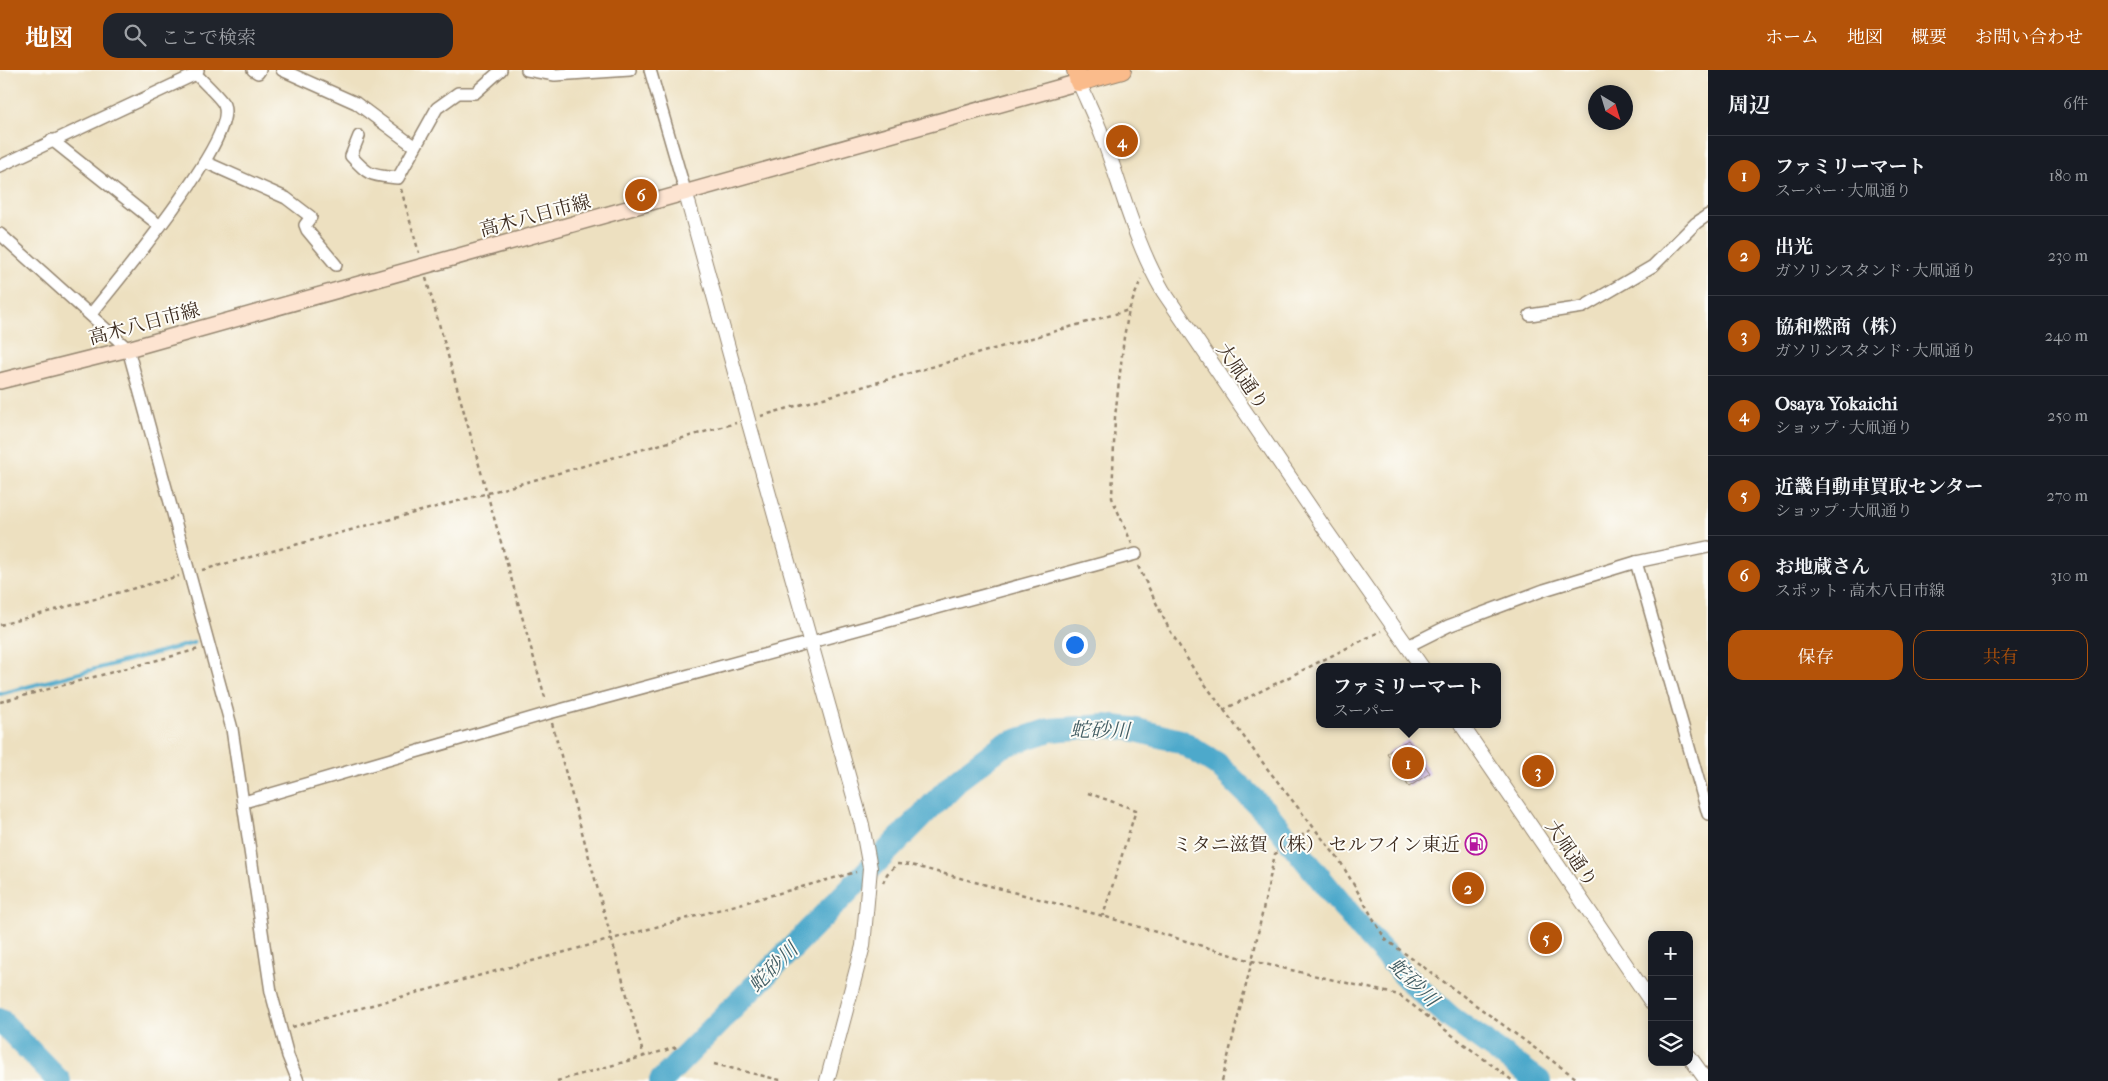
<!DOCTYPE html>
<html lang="ja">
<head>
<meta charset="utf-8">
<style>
  :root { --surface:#171b24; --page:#20242c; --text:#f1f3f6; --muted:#9ea1a6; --line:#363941; --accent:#b45309 }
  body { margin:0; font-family:"IM FELL French Canon","Noto Serif JP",serif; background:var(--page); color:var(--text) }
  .controls { position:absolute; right:15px; bottom:15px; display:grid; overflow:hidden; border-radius:10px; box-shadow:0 2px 12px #0003 }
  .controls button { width:45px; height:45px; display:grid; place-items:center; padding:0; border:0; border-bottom:1px solid var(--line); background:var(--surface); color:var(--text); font:25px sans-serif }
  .compass { position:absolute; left:1588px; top:15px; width:45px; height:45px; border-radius:50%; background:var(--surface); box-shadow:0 2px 12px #0003; rotate:142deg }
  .you { position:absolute; left:1074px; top:574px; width:18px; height:18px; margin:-12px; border:4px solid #fff; border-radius:50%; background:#1a73e8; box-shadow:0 0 0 8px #1a73e833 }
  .badge { display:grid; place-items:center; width:32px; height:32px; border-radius:50%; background:var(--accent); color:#fff; font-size:16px; font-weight:700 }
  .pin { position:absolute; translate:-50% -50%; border:2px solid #fff; box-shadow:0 1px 5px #0006 }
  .popup { position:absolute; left:1316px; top:593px; width:185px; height:65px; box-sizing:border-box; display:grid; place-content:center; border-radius:10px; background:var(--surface); filter:drop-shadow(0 1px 4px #0005); font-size:16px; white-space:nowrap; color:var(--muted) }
  .popup b { font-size:19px; color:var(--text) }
  .popup::after { content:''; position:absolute; left:50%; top:100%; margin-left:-10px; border:10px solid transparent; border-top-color:var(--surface) }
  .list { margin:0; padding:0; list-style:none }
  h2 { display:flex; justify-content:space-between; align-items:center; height:65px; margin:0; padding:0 20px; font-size:21px }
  h2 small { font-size:16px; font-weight:400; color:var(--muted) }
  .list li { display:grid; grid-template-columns:32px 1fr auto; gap:15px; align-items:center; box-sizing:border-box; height:80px; padding:0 20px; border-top:1px solid var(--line) }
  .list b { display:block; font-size:19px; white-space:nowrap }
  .list p { margin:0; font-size:16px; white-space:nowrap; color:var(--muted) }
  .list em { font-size:16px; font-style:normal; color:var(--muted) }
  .actions { display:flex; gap:10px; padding:15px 20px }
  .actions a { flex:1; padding:11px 0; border:1px solid var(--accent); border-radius:15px; text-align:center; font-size:18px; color:var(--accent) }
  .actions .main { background:var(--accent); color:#fff }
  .icon { flex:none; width:28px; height:28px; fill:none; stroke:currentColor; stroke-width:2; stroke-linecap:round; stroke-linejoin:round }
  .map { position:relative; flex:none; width:1708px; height:1011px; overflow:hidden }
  header { display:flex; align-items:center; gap:30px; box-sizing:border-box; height:70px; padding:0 25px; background:var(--accent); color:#fff }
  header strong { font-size:24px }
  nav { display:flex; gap:28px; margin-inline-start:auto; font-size:18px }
  .search { width:350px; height:45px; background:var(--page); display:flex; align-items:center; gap:12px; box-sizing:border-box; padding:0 18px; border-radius:15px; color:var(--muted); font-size:19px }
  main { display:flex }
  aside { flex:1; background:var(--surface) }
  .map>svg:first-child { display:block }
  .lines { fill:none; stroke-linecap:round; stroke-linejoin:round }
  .stream { stroke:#4da9cb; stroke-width:4 }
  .river { stroke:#4da9cb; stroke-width:24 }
  .building { fill:url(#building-back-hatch) }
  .minor-casing { stroke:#94856f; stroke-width:14 }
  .tertiary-casing { stroke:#94856f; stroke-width:16 }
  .secondary-casing { stroke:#94856f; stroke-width:18 }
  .primary-casing { stroke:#94856f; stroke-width:20 }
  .path { stroke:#94856f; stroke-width:2.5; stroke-dasharray:4 4; stroke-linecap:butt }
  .minor { stroke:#fff; stroke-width:11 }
  .tertiary { stroke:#fff; stroke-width:14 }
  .secondary { stroke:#fde4d1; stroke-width:15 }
  .primary { stroke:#fabb8b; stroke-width:18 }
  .labels { text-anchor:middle; stroke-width:4; stroke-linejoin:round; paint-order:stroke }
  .street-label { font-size:19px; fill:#3b2a1e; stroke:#fdfcf7 }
  .poi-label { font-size:19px; fill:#3b2a1e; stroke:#fdfcf7; text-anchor:end }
  .water-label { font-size:20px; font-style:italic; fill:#425d63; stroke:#fdfcf7 }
</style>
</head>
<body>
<header>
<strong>地図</strong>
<div class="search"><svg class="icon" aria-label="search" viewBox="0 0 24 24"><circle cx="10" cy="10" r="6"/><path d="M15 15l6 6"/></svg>ここで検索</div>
<nav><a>ホーム</a><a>地図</a><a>概要</a><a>お問い合わせ</a></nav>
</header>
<main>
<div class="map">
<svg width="1708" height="1011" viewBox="0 0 1708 1011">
  <defs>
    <pattern id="building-back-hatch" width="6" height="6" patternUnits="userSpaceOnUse" patternTransform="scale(1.25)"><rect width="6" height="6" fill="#cdb2ec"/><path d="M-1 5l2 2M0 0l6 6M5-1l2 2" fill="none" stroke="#a891bf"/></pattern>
  </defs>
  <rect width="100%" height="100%" fill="#fdfcf7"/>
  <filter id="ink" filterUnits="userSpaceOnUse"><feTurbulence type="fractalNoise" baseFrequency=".02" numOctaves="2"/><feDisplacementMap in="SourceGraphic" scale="10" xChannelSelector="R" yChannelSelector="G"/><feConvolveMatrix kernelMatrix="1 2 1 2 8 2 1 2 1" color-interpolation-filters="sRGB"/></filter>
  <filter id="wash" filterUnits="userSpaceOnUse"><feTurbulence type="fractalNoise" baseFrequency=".0096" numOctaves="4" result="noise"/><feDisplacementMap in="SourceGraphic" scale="20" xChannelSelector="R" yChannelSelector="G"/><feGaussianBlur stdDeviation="1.12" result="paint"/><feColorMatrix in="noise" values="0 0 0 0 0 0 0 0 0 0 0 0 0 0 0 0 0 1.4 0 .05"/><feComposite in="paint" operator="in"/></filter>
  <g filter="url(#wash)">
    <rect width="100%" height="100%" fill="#ede0c0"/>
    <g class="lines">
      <path class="stream" d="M0,624l194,-51"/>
      <g class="river">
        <path d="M0,950l59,61"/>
        <path d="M661,1011l295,-300 46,-35 48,-16 55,-4 27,3 48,12 37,23 50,49 93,114 49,53 41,37 89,64"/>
      </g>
    </g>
    <g id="blocks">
      <path class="building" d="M1408,670l22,33 -21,14 -22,-34z"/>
    </g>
  </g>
  <g filter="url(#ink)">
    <use href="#blocks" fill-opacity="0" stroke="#94856f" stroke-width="1"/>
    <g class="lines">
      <g class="minor-casing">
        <g id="minor">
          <path d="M253,0l5,3 2,-3"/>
          <path d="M282,0l74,33 59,44"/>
          <path d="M527,0l28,5 75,-5"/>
          <path d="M650,0l36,124"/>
          <path d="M359,66l-8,20c19,21 20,19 47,22l39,-70 21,-15h17l26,-23"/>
          <path d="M52,70l108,86"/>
          <path d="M205,92l81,36 25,19 -6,8 2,5 29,35"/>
          <path d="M0,96l196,-92 2,-4"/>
          <path d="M0,164l128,115 104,380 39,263 17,64 10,25"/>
          <path d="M91,244c24,-30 147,-176 133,-209 -3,-7 -22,-24 -28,-31"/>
          <path d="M1530,245l53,-8 70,-41 43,-43 12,-8"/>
          <path d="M1636,492l72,252"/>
          <path d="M1408,576l40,-20 96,-36 92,-28 72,-15"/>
          <path d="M244,732l305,-89 587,-159"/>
        </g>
      </g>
      <g class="tertiary-casing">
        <g id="tertiary">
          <path d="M1079,12c8,19 17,37 24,56 19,51 32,105 60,153l162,238 97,138"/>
          <path d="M686,124l62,226 114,405 8,43 -7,78 -36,135"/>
          <path d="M1461,654l191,279"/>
          <path d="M1689,986l18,25"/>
        </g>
      </g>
      <g class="secondary-casing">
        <path id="secondary" d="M0,311l128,-32 951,-267"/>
      </g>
      <g class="primary-casing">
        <path id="primary" d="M1076,0l3,12 43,-12"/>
      </g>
      <g class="path">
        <path d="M401,119l18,64"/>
        <path d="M426,208l120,423"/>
        <path d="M761,346l368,-106"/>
        <path d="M1132,474l-20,-46 3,-81 9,-80 5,-27 12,-31"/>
        <path d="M1138,496l31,63 24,39 73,99 74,94 45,78 195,142"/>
        <path d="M202,500l286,-77 248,-70"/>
        <path d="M0,555l179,-49"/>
        <path d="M0,632l199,-53"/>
        <path d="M1223,640l158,-79"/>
        <path d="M552,653l92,334"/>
        <path d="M1088,723l48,17 -33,106"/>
        <path d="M883,813l4,-9 10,-10 14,1 192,51 149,45 147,34 114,86"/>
        <path d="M292,957l564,-155"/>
        <path d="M714,994l70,17"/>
        <path d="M557,1011l120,-34"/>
        <path d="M1222,1011l30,-120 23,-107 38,-26"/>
      </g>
      <use href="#minor" class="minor"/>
      <use href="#tertiary" class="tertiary"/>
      <use href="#secondary" class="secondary"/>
      <use href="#primary" class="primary"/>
    </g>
  </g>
  <defs>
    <g id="fuel-ring" transform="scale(1.125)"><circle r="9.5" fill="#fdfcf7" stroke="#b5179e" stroke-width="1.5"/><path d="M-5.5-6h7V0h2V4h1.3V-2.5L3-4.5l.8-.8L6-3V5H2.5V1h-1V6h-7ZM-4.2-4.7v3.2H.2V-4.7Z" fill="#b5179e"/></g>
  </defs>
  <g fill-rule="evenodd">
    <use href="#fuel-ring" x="1476" y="774"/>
  </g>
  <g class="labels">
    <g class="street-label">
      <text transform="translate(535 145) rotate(-15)" y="7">高木八日市線</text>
      <text transform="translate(144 253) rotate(-15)" y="7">高木八日市線</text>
      <text transform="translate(1243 306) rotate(56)" y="7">大凧通り</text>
      <text transform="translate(1572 783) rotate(56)" y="7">大凧通り</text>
    </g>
    <g class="poi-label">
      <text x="1460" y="781">ミタニ滋賀（株） セルフイン東近</text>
    </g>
    <g class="water-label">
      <text transform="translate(1100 660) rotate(1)" y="7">蛇砂川</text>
      <text transform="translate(773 897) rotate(-45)" y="7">蛇砂川</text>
      <text transform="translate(1414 912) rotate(44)" y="7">蛇砂川</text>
    </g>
  </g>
</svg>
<div class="controls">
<button>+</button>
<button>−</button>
<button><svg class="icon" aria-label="layers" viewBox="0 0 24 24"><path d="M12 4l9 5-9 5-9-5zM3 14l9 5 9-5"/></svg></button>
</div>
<svg class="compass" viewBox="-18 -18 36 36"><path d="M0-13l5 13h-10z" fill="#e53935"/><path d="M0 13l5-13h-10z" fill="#9ea1a6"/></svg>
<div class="you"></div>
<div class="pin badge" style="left:1408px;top:693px">1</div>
<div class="popup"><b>ファミリーマート</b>スーパー</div>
<div class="pin badge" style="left:1468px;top:818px">2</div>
<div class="pin badge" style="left:1538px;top:701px">3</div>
<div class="pin badge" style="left:1122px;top:71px">4</div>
<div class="pin badge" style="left:1546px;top:868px">5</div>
<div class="pin badge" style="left:641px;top:125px">6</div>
</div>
<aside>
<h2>周辺<small>6件</small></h2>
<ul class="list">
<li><span class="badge">1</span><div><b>ファミリーマート</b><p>スーパー · 大凧通り</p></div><em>180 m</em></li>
<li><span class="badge">2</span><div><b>出光</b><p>ガソリンスタンド · 大凧通り</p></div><em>230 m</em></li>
<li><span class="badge">3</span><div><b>協和燃商（株）</b><p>ガソリンスタンド · 大凧通り</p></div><em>240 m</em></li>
<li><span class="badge">4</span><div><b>Osaya Yokaichi</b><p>ショップ · 大凧通り</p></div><em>250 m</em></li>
<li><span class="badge">5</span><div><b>近畿自動車買取センター</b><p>ショップ · 大凧通り</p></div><em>270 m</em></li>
<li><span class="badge">6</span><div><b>お地蔵さん</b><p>スポット · 高木八日市線</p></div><em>310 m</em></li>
</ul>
<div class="actions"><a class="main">保存</a><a>共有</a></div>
</aside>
</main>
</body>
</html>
